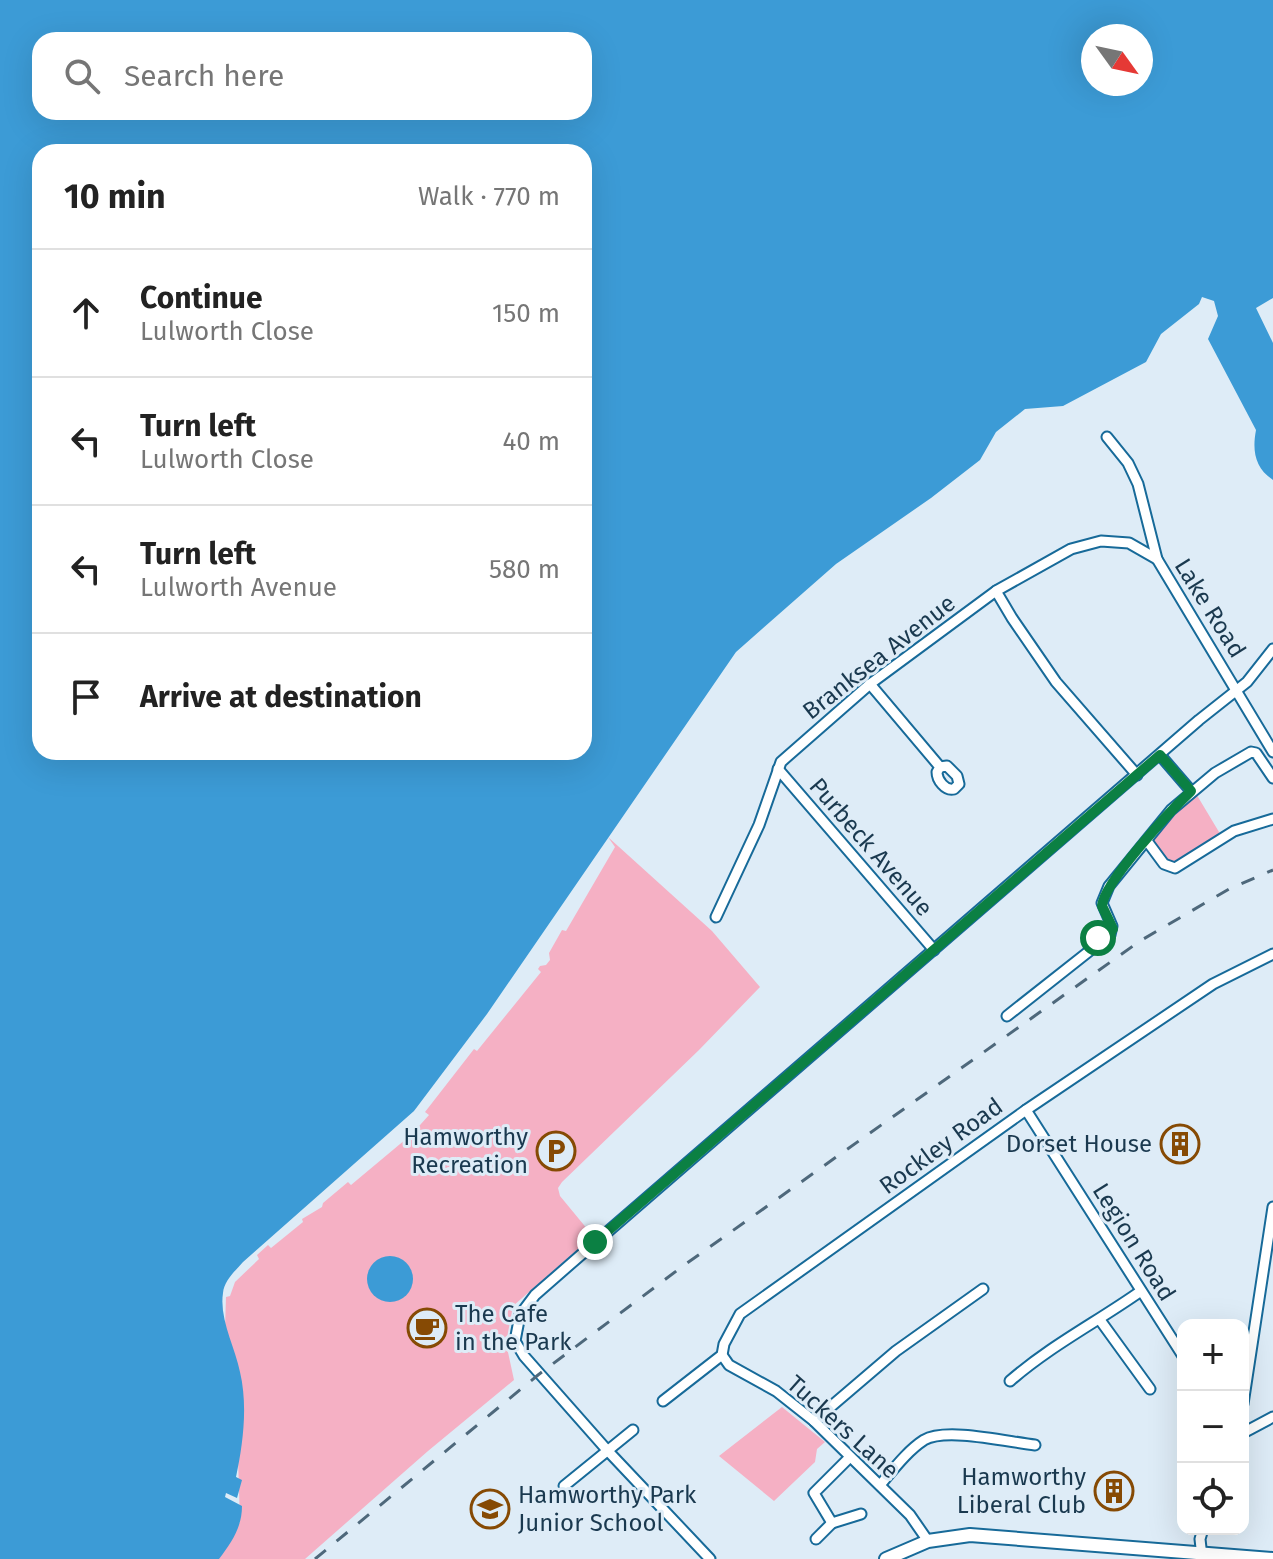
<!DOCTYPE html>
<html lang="en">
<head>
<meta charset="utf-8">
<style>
  :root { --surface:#fff; --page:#f2f2f2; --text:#222; --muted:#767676; --line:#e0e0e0 }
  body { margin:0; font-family:"Fira Sans",sans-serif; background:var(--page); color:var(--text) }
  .controls { position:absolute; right:24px; bottom:24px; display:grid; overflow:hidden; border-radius:16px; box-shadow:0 8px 32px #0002 }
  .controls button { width:72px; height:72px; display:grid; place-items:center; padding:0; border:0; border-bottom:2px solid var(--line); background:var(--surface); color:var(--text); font:40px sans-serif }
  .compass { position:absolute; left:1081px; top:24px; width:72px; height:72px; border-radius:50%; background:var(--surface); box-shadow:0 8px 32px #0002; rotate:123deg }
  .stop { position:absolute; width:24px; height:24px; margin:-18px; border:6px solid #0b8043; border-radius:50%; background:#fff }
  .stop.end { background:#0b8043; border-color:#fff; box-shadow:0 2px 8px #0008 }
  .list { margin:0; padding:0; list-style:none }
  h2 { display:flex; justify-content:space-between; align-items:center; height:104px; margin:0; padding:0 32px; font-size:34px }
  h2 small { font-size:26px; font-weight:400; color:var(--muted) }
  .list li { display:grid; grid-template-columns:52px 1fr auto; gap:24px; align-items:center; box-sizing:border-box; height:128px; padding:0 32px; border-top:2px solid var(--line) }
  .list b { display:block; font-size:30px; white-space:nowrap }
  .list p { margin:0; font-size:26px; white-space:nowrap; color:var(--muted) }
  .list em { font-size:26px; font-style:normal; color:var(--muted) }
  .icon { flex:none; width:44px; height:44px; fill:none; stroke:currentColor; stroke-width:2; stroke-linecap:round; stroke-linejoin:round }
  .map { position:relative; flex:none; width:1273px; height:1559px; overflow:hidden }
  .search { position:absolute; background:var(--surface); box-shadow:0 8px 32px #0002; left:32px; top:32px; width:560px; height:88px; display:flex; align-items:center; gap:20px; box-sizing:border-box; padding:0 28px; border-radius:24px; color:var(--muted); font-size:30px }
  .panel { position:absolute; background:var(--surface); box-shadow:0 8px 32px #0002; left:32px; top:144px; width:560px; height:616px; border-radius:24px }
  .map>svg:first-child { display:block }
  .green { fill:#f5b0c4 }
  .water { fill:#3c9bd6; fill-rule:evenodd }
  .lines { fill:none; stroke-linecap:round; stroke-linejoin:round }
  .street-casing { stroke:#176a99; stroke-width:13 }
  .secondary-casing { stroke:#176a99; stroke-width:16 }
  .street { stroke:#fff; stroke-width:9 }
  .secondary { stroke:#fff; stroke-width:12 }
  .rail { stroke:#4e687b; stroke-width:3; stroke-dasharray:14 14; stroke-linecap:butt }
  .route { stroke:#0b8043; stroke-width:10 }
  .labels { text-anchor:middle; stroke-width:6; stroke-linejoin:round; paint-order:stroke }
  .street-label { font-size:24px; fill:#1a394f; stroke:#deecf7 }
  .poi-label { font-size:24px; fill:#1a394f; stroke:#deecf7; text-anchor:end }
</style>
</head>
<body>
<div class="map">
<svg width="1273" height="1559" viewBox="0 0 1273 1559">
  <rect width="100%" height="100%" fill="#deecf7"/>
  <g class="green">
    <path d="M1195,792l27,45 -44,27 -10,-1 -16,-22c8,-20 28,-34 43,-49z"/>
    <path d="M608,837l104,94 48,56 -61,63 -137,132 -4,6 2,8 33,40 -80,70 -7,37 8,37 -86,71 -123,108h-92l27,-37 -3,-95 -12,-99 1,-31 4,-1 5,-14 24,-23 -2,-4 11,-10 3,3 32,-26 -1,-3 20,-12 1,-4 25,-21 3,3 61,-51 17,-19 -4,-3 49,-63 3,2 64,-79 -3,-3 2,-3 6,-1 4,-5 -1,-7 13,-23 4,1 49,-84z"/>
    <path d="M782,1407l43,35 -8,7 -2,13 -41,39 -55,-45z"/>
  </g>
  <g class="water">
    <path d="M0,0h1273v298l-17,10 17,35v137c-18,-12 -21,-29 -17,-50l-48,-91 10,-23 -4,-15 -12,-4 -3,7 -38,30 -15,28 -83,44 -38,3 -29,23 -16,28 -49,38 -95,66 -100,88 -249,362 -73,97 -171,151c-8,9 -19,19 -20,31 -4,26 12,54 17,79 8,34 3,72 -4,105l6,3 -5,18 -11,-5 -1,4 17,9c0,21 -10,36 -23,53h-219zM1093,36h48v48h-48zM40,40h544v72h-544zM40,152h544v600h-544z"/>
    <circle cx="390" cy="1279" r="23"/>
  </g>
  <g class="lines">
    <g class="street-casing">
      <g id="street">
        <path d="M1107,437l21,26 10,21 19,75 116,193"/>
        <path d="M996,591l16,27 44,64 81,93"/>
        <path d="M870,684l70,83 7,-1 10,10 2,8 -5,5c-9,2 -17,-9 -17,-17l3,-5"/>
        <path d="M1160,755l31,36"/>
        <path d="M778,769l156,181"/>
        <path d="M1147,841l17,23 11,4 59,-37 39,-12"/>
        <path d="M716,917l43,-92 22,-63 89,-78 126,-93 75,-42 30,-8 28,2 28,16"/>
        <path d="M1091,930l9,9 10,-4 2,-9 -10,-23 7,-17 62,-76 44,-37 36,-21 5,1 17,25"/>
        <path d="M1007,1016l90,-71 3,-6"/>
        <path d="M1026,1110l157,246"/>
        <path d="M1100,1320l50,69"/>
        <path d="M722,1355l7,10 47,26 38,30 96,94 18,26"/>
        <path d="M1010,1381c40,-35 87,-59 131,-90"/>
        <path d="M663,1401l59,-46 2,-11 16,-30 286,-204 187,-126 60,-30"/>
        <path d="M1243,1404l30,-197"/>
        <path d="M814,1421l82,-70 87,-62"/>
        <path d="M1243,1433l30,-16"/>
        <path d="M850,1457l-36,36 18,30 29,-9"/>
        <path d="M880,1485c13,-15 27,-34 44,-45 22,-13 84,2 111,5"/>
        <path d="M564,1486l69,-56"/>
        <path d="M816,1539l16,-16"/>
        <path d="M1202,1557l-2,-18 3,-10"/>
        <path d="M710,1559l-103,-109 -83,-94 -9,-15 5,-26 15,-20 55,-48 609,-527 48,-38 26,-33"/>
      </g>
    </g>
    <g class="secondary-casing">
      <path id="secondary" d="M886,1559l42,-18 42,-6 302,24"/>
    </g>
    <use href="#street" class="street"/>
    <use href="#secondary" class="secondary"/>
    <path class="rail" d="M315,1559l223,-184 145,-109 457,-325 89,-52 44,-19"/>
  </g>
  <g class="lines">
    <path class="route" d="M595,1242l565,-487 31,36c-20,19 -87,91 -89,115l11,23 -6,8 -9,1"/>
  </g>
  <defs>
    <g id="building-ring" transform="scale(2)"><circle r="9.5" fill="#deecf7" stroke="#864a04" stroke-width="1.5"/><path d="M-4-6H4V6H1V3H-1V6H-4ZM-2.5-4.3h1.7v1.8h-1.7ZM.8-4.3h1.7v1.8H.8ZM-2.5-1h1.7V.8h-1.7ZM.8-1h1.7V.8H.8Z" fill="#864a04"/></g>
    <g id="parking-ring" transform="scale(2)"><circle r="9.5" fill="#deecf7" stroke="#864a04" stroke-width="1.5"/><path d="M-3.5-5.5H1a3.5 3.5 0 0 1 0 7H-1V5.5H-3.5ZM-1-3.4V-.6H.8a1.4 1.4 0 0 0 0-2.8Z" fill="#864a04"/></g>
    <g id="cafe-ring" transform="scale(2)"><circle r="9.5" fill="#deecf7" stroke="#864a04" stroke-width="1.5"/><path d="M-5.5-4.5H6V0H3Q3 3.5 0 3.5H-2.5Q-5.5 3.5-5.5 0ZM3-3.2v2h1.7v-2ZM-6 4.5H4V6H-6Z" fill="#864a04"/></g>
    <g id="school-ring" transform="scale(2)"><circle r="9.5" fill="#deecf7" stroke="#864a04" stroke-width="1.5"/><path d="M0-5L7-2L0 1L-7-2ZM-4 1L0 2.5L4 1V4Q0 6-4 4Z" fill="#864a04"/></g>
  </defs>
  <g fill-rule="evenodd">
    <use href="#building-ring" x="1180" y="1144"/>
    <use href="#parking-ring" x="556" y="1151"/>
    <use href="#cafe-ring" x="427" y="1328"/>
    <use href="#building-ring" x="1114" y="1491"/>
    <use href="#school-ring" x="490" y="1509"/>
  </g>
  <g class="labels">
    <g class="street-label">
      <text transform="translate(1210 608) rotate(58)" y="8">Lake Road</text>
      <text transform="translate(879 657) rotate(-38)" y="8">Branksea Avenue</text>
      <text transform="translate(871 847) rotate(49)" y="8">Purbeck Avenue</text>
      <text transform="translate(941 1146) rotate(-36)" y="8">Rockley Road</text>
      <text transform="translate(1134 1242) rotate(58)" y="8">Legion Road</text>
      <text transform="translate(843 1427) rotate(42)" y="8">Tuckers Lane</text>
    </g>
    <g class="poi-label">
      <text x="528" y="1145">Hamworthy<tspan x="528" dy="28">Recreation</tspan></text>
      <text x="1152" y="1152">Dorset House</text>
      <text x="455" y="1322" text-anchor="start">The Cafe<tspan x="455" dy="28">in the Park</tspan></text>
      <text x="1086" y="1485">Hamworthy<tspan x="1086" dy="28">Liberal Club</tspan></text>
      <text x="518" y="1503" text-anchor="start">Hamworthy Park<tspan x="518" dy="28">Junior School</tspan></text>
    </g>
  </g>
</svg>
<div class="controls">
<button>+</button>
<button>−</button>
<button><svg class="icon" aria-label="locate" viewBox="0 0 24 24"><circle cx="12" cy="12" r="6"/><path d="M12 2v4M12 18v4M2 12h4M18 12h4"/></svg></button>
</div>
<svg class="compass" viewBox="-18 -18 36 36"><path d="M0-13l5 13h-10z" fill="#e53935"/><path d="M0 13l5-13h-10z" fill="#767676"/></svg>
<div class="stop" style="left:1098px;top:938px"></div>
<div class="stop end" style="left:595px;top:1242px"></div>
<div class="search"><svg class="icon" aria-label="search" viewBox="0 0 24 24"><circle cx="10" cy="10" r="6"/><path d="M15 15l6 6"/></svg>Search here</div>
<section class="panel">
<h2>10 min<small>Walk · 770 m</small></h2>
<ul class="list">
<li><svg class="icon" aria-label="ahead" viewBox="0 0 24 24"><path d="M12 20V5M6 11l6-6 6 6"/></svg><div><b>Continue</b><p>Lulworth Close</p></div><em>150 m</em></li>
<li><svg class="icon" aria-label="left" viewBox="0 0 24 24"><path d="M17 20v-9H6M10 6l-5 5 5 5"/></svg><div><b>Turn left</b><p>Lulworth Close</p></div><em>40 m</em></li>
<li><svg class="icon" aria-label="left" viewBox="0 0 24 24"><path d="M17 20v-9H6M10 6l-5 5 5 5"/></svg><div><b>Turn left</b><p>Lulworth Avenue</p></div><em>580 m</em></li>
<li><svg class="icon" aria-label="arrive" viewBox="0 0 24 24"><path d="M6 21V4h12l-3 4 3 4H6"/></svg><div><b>Arrive at destination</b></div></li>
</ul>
</section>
</div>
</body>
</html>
